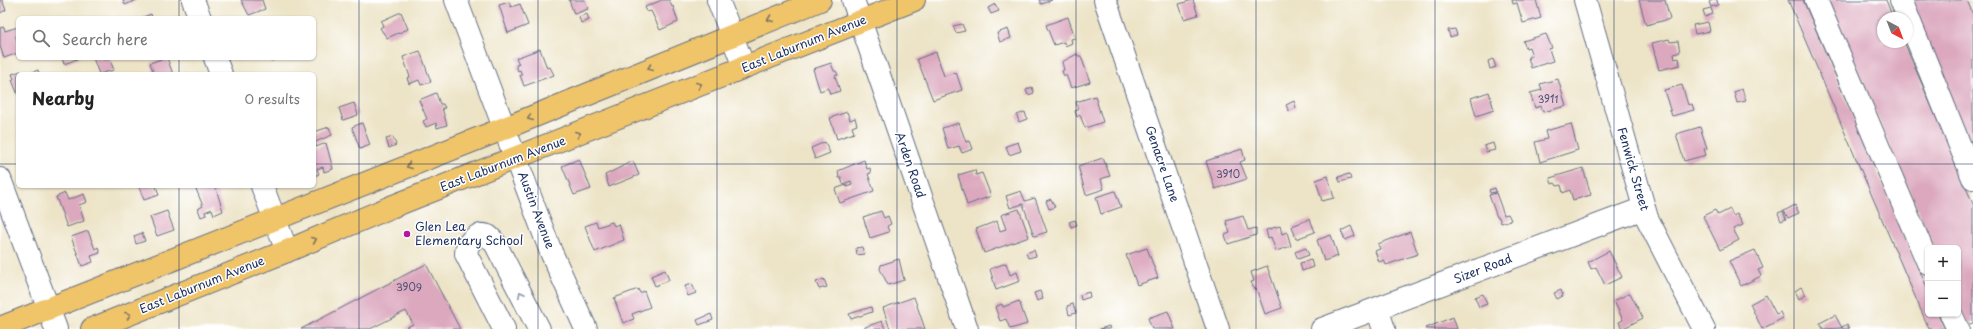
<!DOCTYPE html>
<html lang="en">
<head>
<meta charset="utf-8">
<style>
  :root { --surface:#fff; --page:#f2f2f2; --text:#222; --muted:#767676; --line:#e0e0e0 }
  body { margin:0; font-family:"Playpen Sans",sans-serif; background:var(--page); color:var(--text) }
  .controls { position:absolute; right:12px; bottom:12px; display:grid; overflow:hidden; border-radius:6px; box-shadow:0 1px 3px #0004 }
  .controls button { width:36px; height:36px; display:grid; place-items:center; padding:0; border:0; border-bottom:1px solid var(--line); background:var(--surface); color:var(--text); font:20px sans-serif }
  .compass { position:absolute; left:1877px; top:12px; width:36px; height:36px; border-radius:50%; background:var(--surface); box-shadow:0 1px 3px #0004; rotate:138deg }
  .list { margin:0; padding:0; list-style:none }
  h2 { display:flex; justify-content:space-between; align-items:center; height:52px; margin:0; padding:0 16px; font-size:17px }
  h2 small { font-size:13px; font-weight:400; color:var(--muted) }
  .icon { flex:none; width:22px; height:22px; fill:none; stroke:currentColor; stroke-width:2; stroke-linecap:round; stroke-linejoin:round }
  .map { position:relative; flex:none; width:1973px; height:329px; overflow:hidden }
  .search { position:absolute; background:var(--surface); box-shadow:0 1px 3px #0004; left:16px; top:16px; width:300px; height:44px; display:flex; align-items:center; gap:10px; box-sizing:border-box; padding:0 14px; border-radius:6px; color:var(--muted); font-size:15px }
  .panel { position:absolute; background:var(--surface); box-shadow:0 1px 3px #0004; left:16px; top:72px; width:300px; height:116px; border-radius:6px }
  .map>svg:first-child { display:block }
  .building { fill:#dca8be }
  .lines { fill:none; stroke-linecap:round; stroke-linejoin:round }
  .minor-casing { stroke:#646e83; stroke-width:24 }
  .major-casing { stroke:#646e83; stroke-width:24 }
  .minor { stroke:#fff; stroke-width:22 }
  .major { stroke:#f0c469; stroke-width:22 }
  .oneway { stroke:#7b7263 }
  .oneway2 { stroke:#8d97ae }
  .grid { fill:none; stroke:#1b2f5e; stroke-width:1; stroke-opacity:0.55 }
  .poi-dot { fill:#b5179e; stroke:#fff; stroke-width:1.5 }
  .labels { text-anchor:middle; stroke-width:3; stroke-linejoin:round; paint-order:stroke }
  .number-label { font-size:10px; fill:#4b4d76 }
  .street-label { font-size:12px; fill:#1b2f5e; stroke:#fff }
  .poi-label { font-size:12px; fill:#1b2f5e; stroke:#fff; text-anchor:start }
</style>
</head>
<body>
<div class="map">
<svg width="1973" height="329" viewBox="0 0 1973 329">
  <rect width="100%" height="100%" fill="#fff"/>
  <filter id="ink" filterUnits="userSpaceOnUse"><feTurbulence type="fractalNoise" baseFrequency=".025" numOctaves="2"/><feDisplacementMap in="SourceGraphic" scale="8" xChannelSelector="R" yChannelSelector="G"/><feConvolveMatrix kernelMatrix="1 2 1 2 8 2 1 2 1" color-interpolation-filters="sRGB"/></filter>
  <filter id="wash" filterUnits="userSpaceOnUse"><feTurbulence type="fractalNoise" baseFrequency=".012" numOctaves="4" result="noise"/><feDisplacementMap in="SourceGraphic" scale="16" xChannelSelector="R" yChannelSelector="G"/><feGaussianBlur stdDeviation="0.9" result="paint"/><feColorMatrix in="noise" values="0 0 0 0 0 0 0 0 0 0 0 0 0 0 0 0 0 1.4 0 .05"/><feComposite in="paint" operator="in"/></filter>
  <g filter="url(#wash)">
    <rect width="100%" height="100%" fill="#ede4c7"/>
    <g id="blocks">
      <g class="building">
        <path d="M0,0h2l4,10 -6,3z"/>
        <path d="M123,0h14l-12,5z"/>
        <path d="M241,0h21l3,9 -16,6z"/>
        <path d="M569,0h16l3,9 -14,5z"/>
        <path d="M662,0h7l3,7 1,-1 5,16 -18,8 -9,-19 -4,1 -2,-5z"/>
        <path d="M1039,0h13l-11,4z"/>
        <path d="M1193,0l5,15 -14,4 -5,-15z"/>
        <path d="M1512,0h24l5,18 -18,5 -6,-20 -4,1z"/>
        <path d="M1639,0h26l5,19 -24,6z"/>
        <path d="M1713,0h4l1,5 -7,2 -2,-5z"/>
        <path d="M1788,0h15l125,290v24h10l7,15h-16z"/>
        <path d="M1827,0h59l7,18h-10v24h21l69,162v119l-6,2 -9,-21v-56h-24z"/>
        <path d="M1908,0h59l6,15v136z"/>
        <path d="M509,2l2,5 9,-3 8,21 -20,8 -9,-28z"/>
        <path d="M995,4l4,7 -8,3 -3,-6z"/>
        <path d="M1711,8l2,6 -8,3 -2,-7z"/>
        <path d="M401,12l7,17 -21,9 -7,-10 3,-2 -2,-5z"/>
        <path d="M151,14l1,4h-11z"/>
        <path d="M587,14l2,6 -8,3 -2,-6z"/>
        <path d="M1068,17l7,21 -4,1 1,4 -7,3 -1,-4 -10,3 -8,-20z"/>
        <path d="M1708,22l2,9 -15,3 -2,-9z"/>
        <path d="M962,24l3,7 -9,2 -3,-7z"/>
        <path d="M4,27l1,4 13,-4v9h-2l2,17 -14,5 -4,-12v-18z"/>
        <path d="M1008,29l3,9 -11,4 -3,-9z"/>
        <path d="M1455,29l2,6 -7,2 -2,-7z"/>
        <path d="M1546,34l6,14 -3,1 4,12 -22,7 -3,-11 4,-1 -3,-9 -3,1 -3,-7z"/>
        <path d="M1669,39l1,3 8,-1 2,11 -6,2 1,5 4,-1 1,7 -21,5 -7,-27z"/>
        <path d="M540,49l7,19 3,-1 4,8 -30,11 -4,-11h2l-2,-5 -2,1 -2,-6 3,-1 -3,-6z"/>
        <path d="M420,51l11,31 -10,3 -2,-5 -10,4 -2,-6 3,-1 -7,-20z"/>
        <path d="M936,52l8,24 12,-4 6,18 -29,10 -16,-41z"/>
        <path d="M1077,54l1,2h3l9,26 -19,6 -5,-13 -2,1 -2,-5 2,-1 -2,-8z"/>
        <path d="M62,58h18l-16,6z"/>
        <path d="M93,58h16l5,12 -15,4z"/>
        <path d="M164,58h3l6,16h-19l-4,-11z"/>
        <path d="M267,58h11l-7,3v-2l-3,1z"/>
        <path d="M1493,59l3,8 -6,2 -2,-8z"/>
        <path d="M831,63l3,8h2l2,4 -3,1 5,15 -10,3 -2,-6 -8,3 -7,-22z"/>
        <path d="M38,70l1,4h-11z"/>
        <path d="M21,71l1,3h-4v21l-6,-15 2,-1 -2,-5z"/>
        <path d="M1558,79l8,27 -23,6 -2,-6 -6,2 -5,-15 12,-3 -2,-6z"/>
        <path d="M1682,85l6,20 4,-1 2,6 -22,6 -8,-26z"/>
        <path d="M1032,87l2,6 -6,2 -2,-5z"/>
        <path d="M1742,89l4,12 -9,2 -3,-11z"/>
        <path d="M1489,92l5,18 -18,6 -5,-18z"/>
        <path d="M436,93l4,11h3l2,4h-3l5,17 -10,3 -1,-5 -10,4 -3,-6 4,-2 -8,-19z"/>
        <path d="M1095,96l8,26 -18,6 -5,-13 -3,2 -2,-6 3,-1 -2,-8z"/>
        <path d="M1294,101l2,7 -7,3 -3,-6z"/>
        <path d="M354,103l4,12 -15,5 -4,-12z"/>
        <path d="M847,112l3,8 5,-2 2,7 -5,2 2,6 -17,6 -7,-21z"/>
        <path d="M1025,112l2,7 -8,3 -2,-7z"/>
        <path d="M362,123l8,22 -10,4 -8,-22z"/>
        <path d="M959,123l7,19 4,-1 3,8 -11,4 -3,-7 -11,3 -6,-21z"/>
        <path d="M1571,124l7,26 -38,12 -5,-20 12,-3 -2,-8z"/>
        <path d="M329,127l3,8 -17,7 1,5 10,-4 7,26 -9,3 -1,-5 -6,2 2,5 -5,2v-44z"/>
        <path d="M1700,127l7,21 -3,1 2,6 -22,6 -8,-27z"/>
        <path d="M393,137l3,8 -7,3 -3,-9z"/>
        <path d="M825,142l5,11 -15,6 -4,-11z"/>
        <path d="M1018,142l3,9 -12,4 -3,-9z"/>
        <path d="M1493,143l2,7 -9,2 -2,-6z"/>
        <path d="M1242,149l3,11 -5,2 7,17 -32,10 -9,-28z"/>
        <path d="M1103,158l7,18 -9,3 3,10 -18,6 -8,-29z"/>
        <path d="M579,159l12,30 -17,6 -12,-29z"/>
        <path d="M864,160l3,9 3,-1 1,5 -3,1 6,17 -34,12 -5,-14 11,-4 1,2 5,-2 -1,-4 -8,3 -2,-6h-2l-1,-7z"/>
        <path d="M633,161l6,14 -30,12 -4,-12z"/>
        <path d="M1583,168l8,27 -18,5 -3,-10 -7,3 -2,-8 -4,1 -2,-3 -3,1 -2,-6z"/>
        <path d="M975,170l1,5 6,-2 9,23 -24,9 -9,-30z"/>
        <path d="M1349,174l2,5 -11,3 -2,-5z"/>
        <path d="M1328,176l6,22 -12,3 -6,-21z"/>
        <path d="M142,186h14l3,9 -15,5 -5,-13z"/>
        <path d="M203,186h12l8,25 -9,4 -2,-6 -7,3 1,3 -5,2 -3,-8 5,-3 -7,-17z"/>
        <path d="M1495,188l1,4 -6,1 -1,-3z"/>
        <path d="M1021,191l4,10 10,-3 12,34 -13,4 -11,-32 -13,4 -4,-12z"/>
        <path d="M1115,191l6,16 -20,7 -5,-17z"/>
        <path d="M65,193l3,7 16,-6 3,8 -8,3 5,16 -17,6 -11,-30z"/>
        <path d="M1496,193l8,22 4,-1 3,6 -10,3 -2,-6h-2l-8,-22z"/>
        <path d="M1051,199l4,8 -6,2 -3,-8z"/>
        <path d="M1795,205l4,8 -11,5 -4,-7z"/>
        <path d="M1019,209l10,28 -45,16 -8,-24 21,-8 3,10 6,-2 -5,-14z"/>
        <path d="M1730,209l3,7 4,-2 6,11 -10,4 6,11 -19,10 -17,-34 12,-6 3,5z"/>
        <path d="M167,211l7,19 -17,6 -7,-19z"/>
        <path d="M881,211l3,7 4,-2 3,8 -4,2 2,6 -19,6 -7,-21z"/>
        <path d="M1783,211l3,8 -5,2 -3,-8z"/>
        <path d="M1243,216l5,14 8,-2v7l-28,9 -3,-9 5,-2 -4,-12z"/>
        <path d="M1310,219l5,13 -19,7 -4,-13z"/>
        <path d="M1075,220l2,5 -6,2 -2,-5z"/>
        <path d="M596,222l2,5 14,-5 2,4 5,-2 5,16 -29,12 -10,-26z"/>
        <path d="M1280,226l2,8 5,-2 4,14 -15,5 -5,-14 -3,1 -2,-8z"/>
        <path d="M1351,226l4,10 -10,4 -4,-9z"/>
        <path d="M88,231l7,18 3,-2 2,6 -9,3 2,6 -11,4 -11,-29z"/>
        <path d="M1410,232l8,22 -32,11 -2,-5 -5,2 -4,-11 5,-2 -2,-5z"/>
        <path d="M142,233l3,8 -9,3 -2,-8z"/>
        <path d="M1331,235l7,21 -14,5 -7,-21z"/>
        <path d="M862,247l2,7 -7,1 -1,-7z"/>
        <path d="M1147,248l11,30 -21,7 -11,-30z"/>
        <path d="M1306,248l3,7 -11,4 -3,-7z"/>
        <path d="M1034,250l2,6 -8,2 -2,-5z"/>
        <path d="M1755,250l8,18 -5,2 3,6 -20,10 -12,-25z"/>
        <path d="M1609,251l13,26 -17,8 -9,-18 -5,2 -3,-7z"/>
        <path d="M899,259l5,21 -16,5 -8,-16 1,-4z"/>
        <path d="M1311,260l2,7 -11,4 -2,-8z"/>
        <path d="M1006,263l4,12 7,-3 3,9 -24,9 -6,-21z"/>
        <path d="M426,264l34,65h-56l9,-5 -7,-13 -36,18h-69z"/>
        <path d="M1267,266l15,42 -17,6 -9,-26 -2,1 -3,-7 3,-1 -3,-9z"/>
        <path d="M665,270l4,10 -14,6 -4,-10z"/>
        <path d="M824,279l3,8 -8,2 -3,-7z"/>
        <path d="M692,284l4,9 -8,3 -3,-10z"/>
        <path d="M1801,287l5,8 -7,4 -4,-8z"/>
        <path d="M638,289l2,4 4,-2 6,16 -18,7 2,5 -11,4 -9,-25z"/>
        <path d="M1561,290l2,6 -6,3 -3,-6z"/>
        <path d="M1040,291l3,8 -6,2 -3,-8z"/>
        <path d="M1089,292l1,5 -9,3 -1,-5z"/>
        <path d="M1630,293l13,25 -21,11 -3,-7 4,-2 -9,-19z"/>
        <path d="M1483,294l4,10 -8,3 -4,-10z"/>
        <path d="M1766,295l10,19 4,-2 3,6 -21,11 -12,-25z"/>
        <path d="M914,297l11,32h-35l-7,-21z"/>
        <path d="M1019,301l8,23 -17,5 -4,-10 -6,2 -5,-14 7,-3 1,3z"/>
        <path d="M1073,304l3,9 -7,2 -2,-9z"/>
        <path d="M871,307l1,5 -21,7 -2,-5z"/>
        <path d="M1168,311l7,18h-23l-4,-11z"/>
        <path d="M711,314l2,6 -14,5 -2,-5z"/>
        <path d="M1835,315l7,13 -19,1 -3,-6z"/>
        <path d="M1453,317l4,12h-31v-1z"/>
        <path d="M882,321l3,8h-20v-2z"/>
        <path d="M1847,324l2,5h-6l-1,-2z"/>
        <path d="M1109,326l1,3h-10z"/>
      </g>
    </g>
  </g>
  <g filter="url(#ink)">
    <use href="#blocks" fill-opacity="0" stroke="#646e83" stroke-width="1"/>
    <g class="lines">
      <g class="minor-casing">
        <g id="minor">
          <path d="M193,0l7,18"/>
          <path d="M456,0l95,252 35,77"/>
          <path d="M718,0l26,67"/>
          <path d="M853,0l114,329"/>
          <path d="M1105,0l113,329"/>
          <path d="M1585,0l62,218 57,111"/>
          <path d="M1816,0l112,263"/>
          <path d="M1901,0l72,178"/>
          <path d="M215,58l6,16"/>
          <path d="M0,179l56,150"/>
          <path d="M262,186l25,65"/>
          <path d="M1377,309l7,20"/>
          <path d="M1951,314l7,15"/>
          <path d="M504,329l-38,-75c0,-10 10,-23 22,-18 2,1 5,5 7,7l44,86"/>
          <path d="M1322,329l322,-121"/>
        </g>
      </g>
      <g class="major-casing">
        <g id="major">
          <path d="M0,328l505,-200 315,-128"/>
          <path d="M92,329l195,-78 104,-44 523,-207"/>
        </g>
      </g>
      <use href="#minor" class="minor"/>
      <use href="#major" class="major"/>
    </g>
    <defs><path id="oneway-chevron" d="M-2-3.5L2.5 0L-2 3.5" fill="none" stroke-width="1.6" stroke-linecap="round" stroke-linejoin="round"/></defs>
    <g class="oneway">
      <use href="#oneway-chevron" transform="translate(770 19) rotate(159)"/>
      <use href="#oneway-chevron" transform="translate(650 68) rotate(158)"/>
      <use href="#oneway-chevron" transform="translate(699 85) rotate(-22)"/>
      <use href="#oneway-chevron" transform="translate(530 118) rotate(157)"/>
      <use href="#oneway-chevron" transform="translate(578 134) rotate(-22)"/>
      <use href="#oneway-chevron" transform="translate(409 166) rotate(158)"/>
      <use href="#oneway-chevron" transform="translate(314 240) rotate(-23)"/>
      <use href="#oneway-chevron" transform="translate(128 315) rotate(-22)"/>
    </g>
    <use class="oneway2" href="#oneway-chevron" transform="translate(521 294) rotate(-117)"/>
  </g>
  <path class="grid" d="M179,0v18M359,0v329M538,0v329M717,0v329M897,0v329M1076,0v329M1256,0v329M1435,0v329M1614,0v329M1794,0v329M179,58v16M0,164h18M314,164h1659M179,186v143"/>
  <circle class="poi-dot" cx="407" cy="234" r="4"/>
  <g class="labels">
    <g class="number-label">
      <text x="1548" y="103">3911</text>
      <text x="1228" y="178">3910</text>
      <text x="409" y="291">3909</text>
    </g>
    <g class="street-label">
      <text transform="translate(804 44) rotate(-22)" y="4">East Laburnum Avenue</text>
      <text transform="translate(503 164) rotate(-21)" y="4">East Laburnum Avenue</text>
      <text transform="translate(1162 164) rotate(71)" y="4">Genacre Lane</text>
      <text transform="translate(910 165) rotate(71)" y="4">Arden Road</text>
      <text transform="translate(1633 169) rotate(74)" y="4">Fenwick Street</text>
      <text transform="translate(536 210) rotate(69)" y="4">Austin Avenue</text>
      <text transform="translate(1483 269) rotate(-21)" y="4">Sizer Road</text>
      <text transform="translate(202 285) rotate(-22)" y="4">East Laburnum Avenue</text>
    </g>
    <g class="poi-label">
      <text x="415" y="231">Glen Lea<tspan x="415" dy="14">Elementary School</tspan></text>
    </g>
  </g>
</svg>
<div class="controls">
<button>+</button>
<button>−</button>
</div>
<svg class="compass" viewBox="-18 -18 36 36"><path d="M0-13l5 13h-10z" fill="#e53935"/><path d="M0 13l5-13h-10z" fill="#767676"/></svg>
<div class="search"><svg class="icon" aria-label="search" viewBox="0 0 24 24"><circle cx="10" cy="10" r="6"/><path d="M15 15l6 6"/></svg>Search here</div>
<section class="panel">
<h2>Nearby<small>0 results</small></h2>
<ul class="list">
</ul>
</section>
</div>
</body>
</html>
